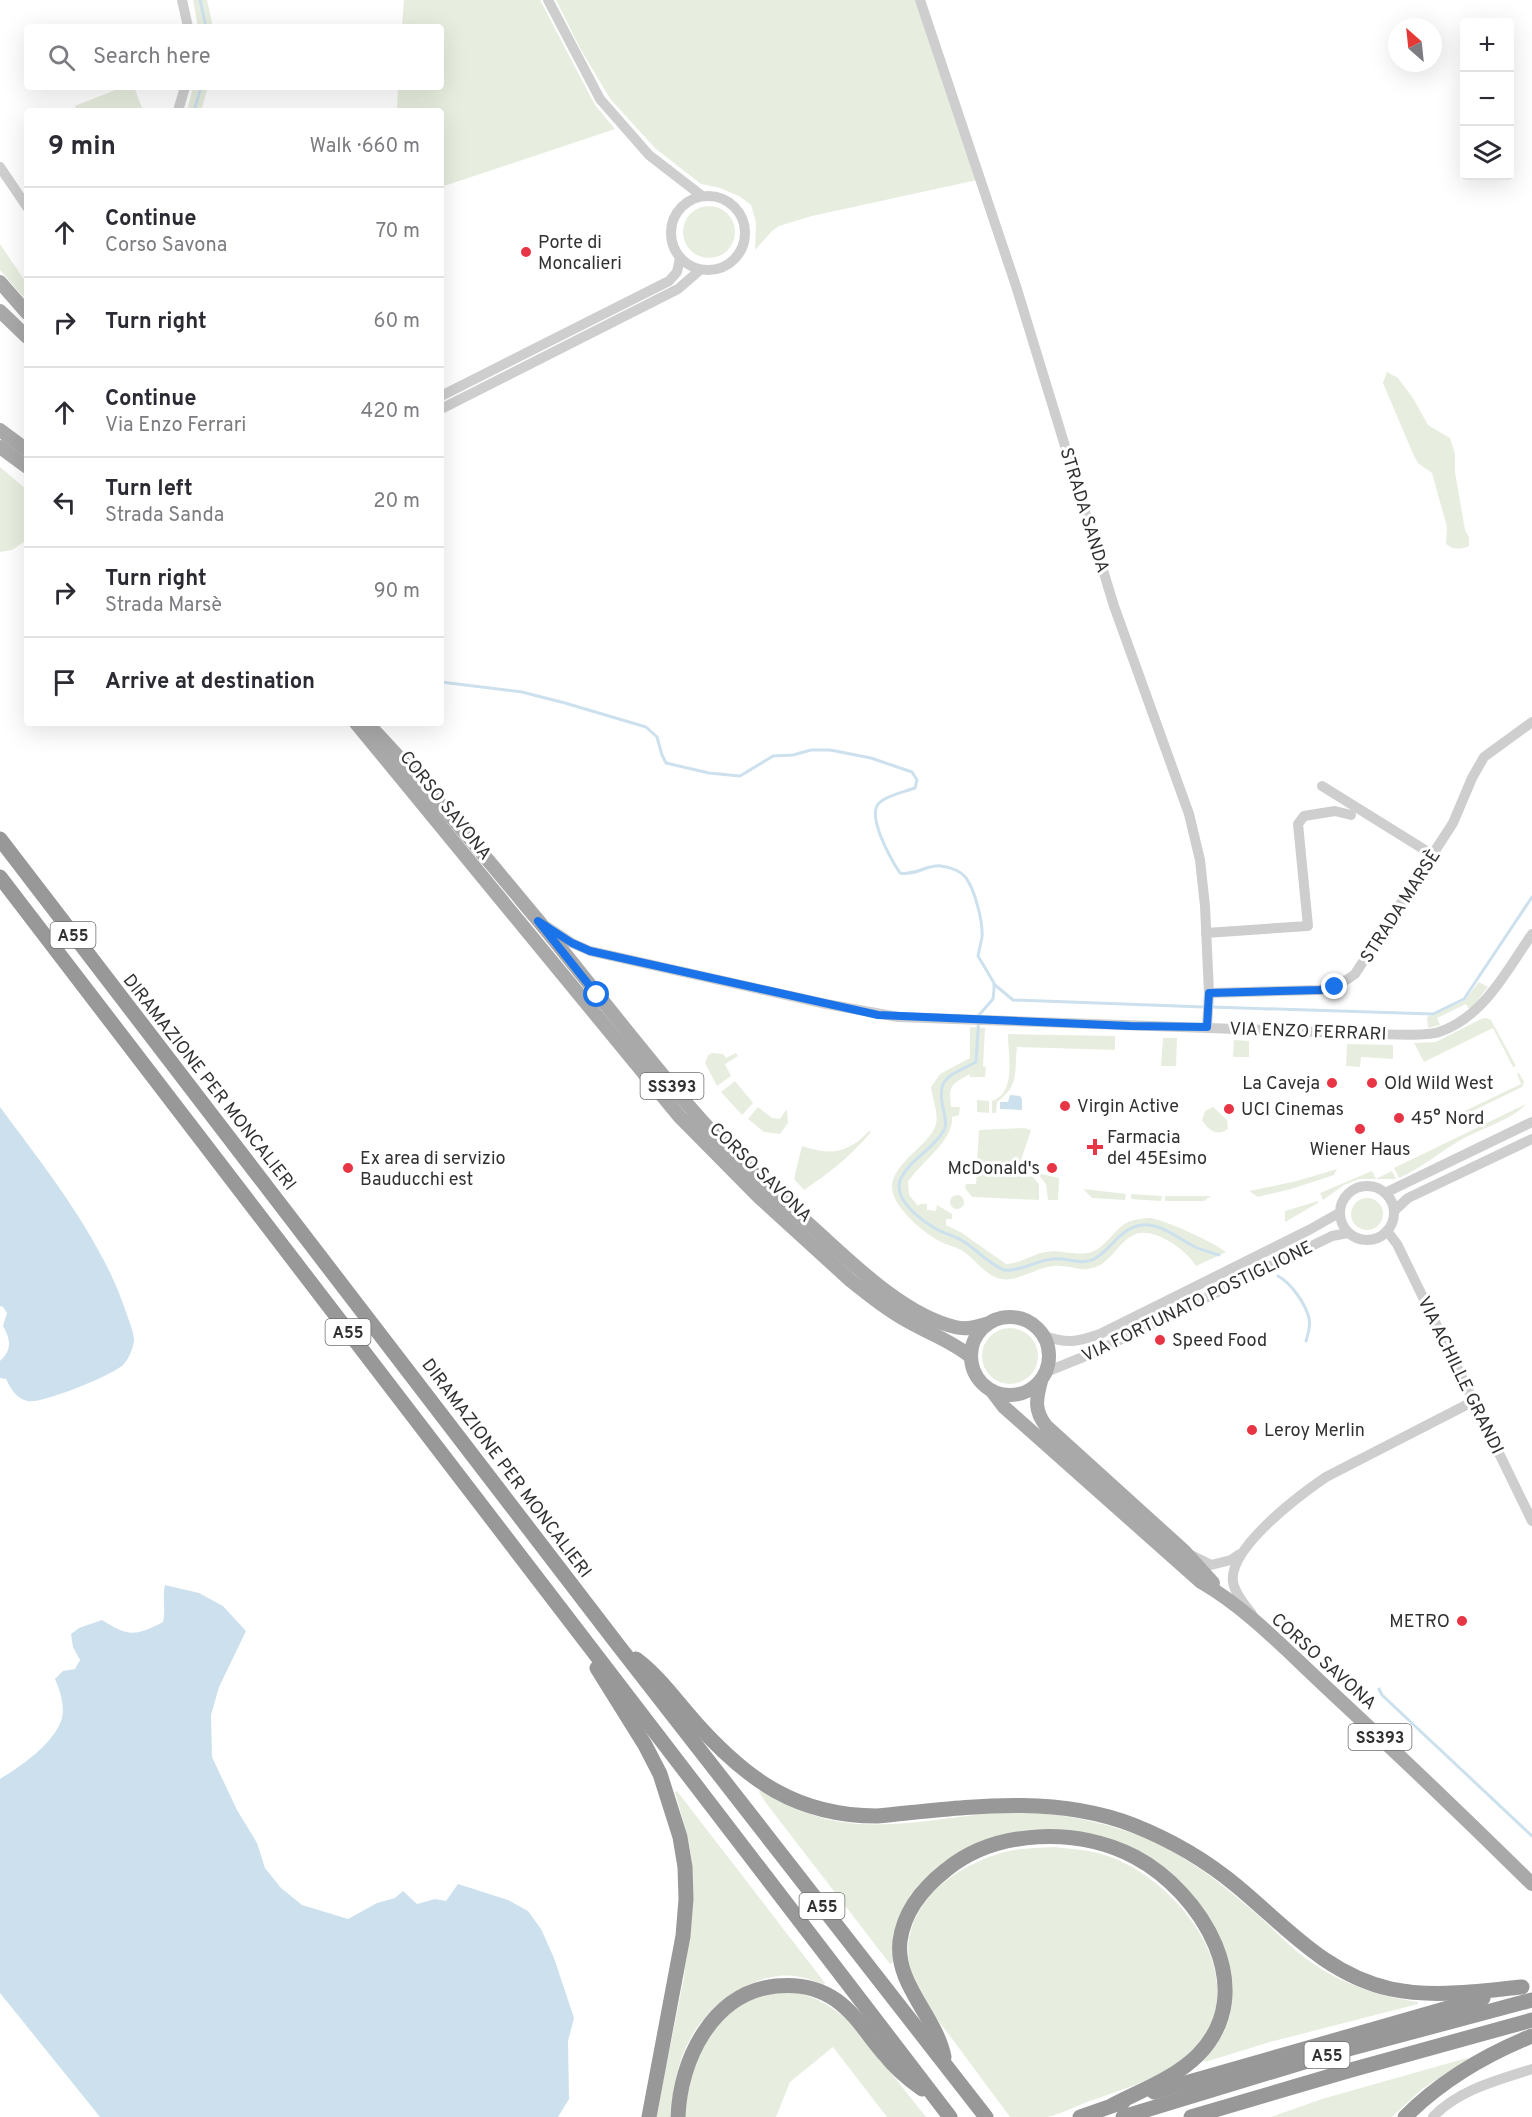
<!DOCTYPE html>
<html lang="en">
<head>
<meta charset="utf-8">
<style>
  :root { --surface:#fff; --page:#f7f7f7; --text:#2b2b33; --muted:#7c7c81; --line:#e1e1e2 }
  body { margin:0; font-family:Overpass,sans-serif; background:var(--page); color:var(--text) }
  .controls { position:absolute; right:18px; top:18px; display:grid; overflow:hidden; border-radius:6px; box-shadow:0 6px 24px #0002 }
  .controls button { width:54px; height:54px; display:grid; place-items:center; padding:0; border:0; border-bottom:2px solid var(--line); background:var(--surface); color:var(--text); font:30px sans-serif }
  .compass { position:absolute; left:1388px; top:18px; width:54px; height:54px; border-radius:50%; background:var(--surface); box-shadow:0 6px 24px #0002; rotate:333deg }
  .stop { position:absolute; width:18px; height:18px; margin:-14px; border:4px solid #1a73e8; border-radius:50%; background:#fff }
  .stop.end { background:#1a73e8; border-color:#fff; box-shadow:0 2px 6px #0008 }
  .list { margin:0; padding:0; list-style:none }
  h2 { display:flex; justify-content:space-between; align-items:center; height:78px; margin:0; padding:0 24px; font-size:26px }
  h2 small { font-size:20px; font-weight:400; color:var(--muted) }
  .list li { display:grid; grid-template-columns:39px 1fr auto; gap:18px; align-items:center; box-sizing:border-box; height:90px; padding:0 24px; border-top:2px solid var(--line) }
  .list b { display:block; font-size:22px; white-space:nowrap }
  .list p { margin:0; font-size:20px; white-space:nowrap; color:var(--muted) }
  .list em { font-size:20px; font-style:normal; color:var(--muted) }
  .icon { flex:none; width:33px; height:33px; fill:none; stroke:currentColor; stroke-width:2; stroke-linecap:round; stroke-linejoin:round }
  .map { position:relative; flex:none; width:1532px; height:2117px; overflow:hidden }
  .search { position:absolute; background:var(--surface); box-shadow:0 6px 24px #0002; left:24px; top:24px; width:420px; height:66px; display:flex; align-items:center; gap:15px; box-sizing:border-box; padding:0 21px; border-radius:6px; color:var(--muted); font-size:22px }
  .panel { position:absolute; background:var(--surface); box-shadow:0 6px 24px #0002; left:24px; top:108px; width:420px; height:618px; border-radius:6px }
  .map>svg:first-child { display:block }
  .green { fill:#e7eedf }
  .water { fill:#cce1ed }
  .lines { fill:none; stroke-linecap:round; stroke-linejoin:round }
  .stream { stroke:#cce1ed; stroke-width:3 }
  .minor { stroke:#cecece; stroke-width:10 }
  .major { stroke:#a9a9a9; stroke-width:14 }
  .highway { stroke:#989898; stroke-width:15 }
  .route { stroke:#1a73e8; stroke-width:8 }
  .poi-dot { fill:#e73545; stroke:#fff; stroke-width:2 }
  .labels { text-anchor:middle; stroke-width:6; stroke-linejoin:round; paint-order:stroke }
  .shield { fill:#fff; stroke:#6f6f6f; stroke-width:1.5 }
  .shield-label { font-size:16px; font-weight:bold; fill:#313131 }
  .poi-label { font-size:18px; fill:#313131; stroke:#fff; text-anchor:start }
  .street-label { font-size:18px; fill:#313131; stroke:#fff }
</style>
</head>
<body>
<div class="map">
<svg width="1532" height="2117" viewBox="0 0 1532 2117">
  <rect width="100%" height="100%" fill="#fff"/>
  <g class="green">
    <path d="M193,0h14l6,27h-15z"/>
    <path d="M404,0h136l55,105 20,24 -174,58v-76h-44l1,-24h43v-60h-39z"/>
    <path d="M556,0h361l60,180 -165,36 -33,10 -7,5 -17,19 1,-28 -5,-17 -12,-9 -19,-8 -19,-4 -45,-35 -45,-49 -30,-50z"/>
    <path d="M123,87h11l8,21 11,3h-76l-2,-5z"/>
    <path d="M193,87h15l-7,24h-14z"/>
    <circle cx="709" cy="232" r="26"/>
    <path d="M0,244l27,40v17l-27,-31z"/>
    <path d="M1387,372l11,6 15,20 15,27 22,13 5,16v18l10,58 4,7v9c-9,4 -14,4 -23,-2l1,-17 -15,-54 -14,-10 -4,-7 -31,-73z"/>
    <path d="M0,467l27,23v50l-15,10 -12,2z"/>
    <path d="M1479,982l9,5 -18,23 -4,-6 -29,14 3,7 -12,3 -1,-11 37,-16z"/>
    <path d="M1486,1018l5,2 25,46 -3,1 -20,-39 -69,34 -10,-19 22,-1 45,-23z"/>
    <path d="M970,1027l15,1 -2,38 3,1 -1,10h-15v-3c-18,10 -22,11 -19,33h9l-1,8 -7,2c2,24 -31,45 -44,65l1,13 9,11 2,-2h7v6l9,1 1,-6 15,9v5h-6v6l16,8 44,31c14,0 26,-10 40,-12 15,-3 31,5 46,0 13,-5 20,-19 31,-27 7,-5 18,-7 27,-7 13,1 65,25 76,34l-30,14c-10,-16 -37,-35 -56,-33 -20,3 -27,30 -47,35 -13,4 -26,-4 -40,-2 -18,2 -35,16 -52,13 -16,-3 -27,-22 -40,-29 -7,-4 -15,-5 -22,-9 -15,-8 -42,-31 -46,-48 -8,-25 34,-46 42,-66 5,-11 -3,-29 -4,-40l9,-13 30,-16z"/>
    <path d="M1008,1034l107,2v14l-98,-3c-3,26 3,38 -20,55l-1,11h-4v-12c25,-9 16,-45 16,-67z"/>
    <path d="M1163,1038h14l-1,28h-15z"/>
    <path d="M1234,1040l15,1v16h-16z"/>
    <path d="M1347,1044l46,1v14l-32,-2 -1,10 -14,-1z"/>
    <path d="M712,1053l11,1 3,4 10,-5 2,3 -13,8 6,12 -14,10 -12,-23 3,-8z"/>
    <path d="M1519,1073l5,9 -2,5 -74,36 -2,-3 75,-36 -4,-10z"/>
    <path d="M735,1081l18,22 -11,12 -21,-23z"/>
    <path d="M977,1100l12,1v12l-12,-1z"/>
    <path d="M1526,1104c-13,16 -53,27 -72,40 -19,12 -35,25 -55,34l-5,-10z"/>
    <path d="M758,1107l14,11 8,1 6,-9 1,1 1,12 -8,11 -16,-2 -16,-13z"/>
    <path d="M1213,1107l14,13 1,9c-12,8 -20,1 -26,-9l3,-9z"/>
    <path d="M1024,1128l7,2 -13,39 -49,-6v-2h8l2,-31z"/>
    <path d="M869,1131l2,1c-20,24 -42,41 -67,58l-10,-11 8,-33c29,10 46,7 67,-15z"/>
    <path d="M972,1168l61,9 6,7v16l-67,-3 -7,-9 1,-4h10l1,-12 -8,-1z"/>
    <path d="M1337,1169l-3,6 -43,14 -33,8 -9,-6 48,-10z"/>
    <path d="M1372,1171l4,8 16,-8 4,8h-37l-15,6 -21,15 -3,-7z"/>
    <path d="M1037,1173l22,5 -1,22h-10l-2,-16z"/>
    <path d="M1083,1189l43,5 -1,6 -33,-2z"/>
    <path d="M1131,1194l31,2 -1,5 -30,-2z"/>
    <circle cx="957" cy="1202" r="7"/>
    <path d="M1165,1196h46l-7,5h-39z"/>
    <circle cx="1367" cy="1214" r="16"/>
    <path d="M1318,1201v2l-33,19v-11z"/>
    <circle cx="1010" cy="1356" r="28"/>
    <path d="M760,1790c23,14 49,26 76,31 58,11 118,-7 176,-9 38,0 72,6 108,17 55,16 99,52 141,89 15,14 30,30 47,42 33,24 70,36 110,42v2l-148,38 -65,20 -1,-2 20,-28 6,-16 2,-33 -3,-16 -49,-83 -115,-53 -123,33 -17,14 -14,16 -10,18 -6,21v28l-5,3 -124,-161 -7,-11z"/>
    <path d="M677,1791l148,192 -1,2c-14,-6 -29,-11 -45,-9 -37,4 -73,32 -90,65 -12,24 -17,50 -19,76h-14l28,-140 8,-65v-48l-3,-22 -14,-50z"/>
    <path d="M1054,1847c18,2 37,3 54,9 65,22 142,113 95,182 -25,36 -74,49 -113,63 -14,5 -29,13 -43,16 -11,0 -25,0 -37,0 -19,-26 -38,-51 -57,-77 -11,-15 -25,-31 -34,-48 -35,-69 22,-123 86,-140 15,-4 33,-4 49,-5z"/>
    <path d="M794,1992c23,5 41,16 58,32l74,93h-39l-54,-70 -43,35 -14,35h-91c2,-40 21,-96 59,-115 16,-8 32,-9 50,-10z"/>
    <path d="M1467,2058v2l-45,29 -30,28h-121l51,-18z"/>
  </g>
  <g class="water">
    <path d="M1010,1095l10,1 2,3v11l-22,-1v-7h8z"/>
    <path d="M0,1107c46,62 102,132 126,205 3,9 7,18 8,27 0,8 -5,19 -10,25 -8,10 -84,41 -97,37 -11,-3 -16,-12 -21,-22l-6,-1v-17c12,-11 11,-21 3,-35l4,-13 -4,-6 -3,-1z"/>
    <path d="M165,1585l34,8 24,13 23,25 -27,56 -8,28 1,42 25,53 20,33 8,25 16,20 21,17 46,14 29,-16 18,-5 8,-7 14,13 18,-5 11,2 12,-17 50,16 20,11 13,18 13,29 20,60 -6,23 1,58 -11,18h-458l-100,-124v-214c20,-12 53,-35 61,-58 5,-13 -1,-31 -6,-42l8,-8 12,-2 5,-9 -7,-13 -2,-13 8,-6 23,-8c26,17 34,16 61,2 3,-14 -1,-27 2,-37z"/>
  </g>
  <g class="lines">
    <g class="stream">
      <path d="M200,0l6,27"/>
      <path d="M194,111l7,-24"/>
      <path d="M441,682l81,10 43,11 81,24 11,10 5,18 4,8 43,10 31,3 33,-20 20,-1 18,-5h19l41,8 41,14 5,8 -2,8c-11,4 -28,7 -36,15 -13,13 13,58 21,70 15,3 28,-9 41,-7 9,1 20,5 25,12 9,12 17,44 16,59 -1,6 -3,13 -4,19l16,27v7l-1,9 -14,16 -3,47c-28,15 -41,15 -32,50 1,5 3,13 0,18 -10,19 -34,29 -43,48 -10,21 21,43 37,52 8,4 17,6 25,11 14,9 26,23 41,29 16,2 33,-10 49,-11 14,-2 28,7 41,0 17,-9 27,-32 48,-34 18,-2 36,13 51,21 8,4 17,6 26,9"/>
      <path d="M995,985l18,15 191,7"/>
      <path d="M1211,1007l222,7 31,-15 68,-102"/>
      <path d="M1278,1276c13,7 27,27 31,42 2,8 -1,16 -3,23"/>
      <path d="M1379,1689l3,6 150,141"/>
    </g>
    <g class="minor">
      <path d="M182,0l6,27"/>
      <path d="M548,0l52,99 49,56 53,41"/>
      <path d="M920,0l96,286 98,320 75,208 11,46 5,46 4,87 -2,34"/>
      <path d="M178,111l7,-24"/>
      <path d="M0,167l27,40"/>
      <circle cx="708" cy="233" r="37"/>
      <path d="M441,396l228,-115 8,-9 3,-14"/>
      <path d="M441,409l237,-120 22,-19"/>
      <path d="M1322,786l111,69"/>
      <path d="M548,927l24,16 18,8 236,53 72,13 476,17c16,0 51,3 65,-2 45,-15 68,-62 93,-98"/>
      <path d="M1206,933l102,-7 -10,-102 6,-8 31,-5 16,4"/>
      <path d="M1209,993l111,-3c14,-3 24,-7 35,-16l98,-151 19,-45 12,-21 48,-35"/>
      <circle cx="1367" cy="1213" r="27"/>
      <path d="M1385,1193l147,-71"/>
      <path d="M1394,1211l14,-13 124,-59"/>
      <path d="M1387,1231l10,13 135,277"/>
      <path d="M1044,1336c24,8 33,6 56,-2l209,-104 30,-17"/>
      <path d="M1046,1372l47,-19 239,-117 16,-3"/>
      <path d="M1189,1554l22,11 20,-5 9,-6"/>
      <path d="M1252,1614c-7,-9 -17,-20 -19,-32 -5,-34 68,-88 93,-105l148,-76"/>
      <path d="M1433,2117c25,-27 65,-37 99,-48"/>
    </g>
    <g class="major">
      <path d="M0,282l27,31"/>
      <path d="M0,311l27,26"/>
      <path d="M0,430l27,20"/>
      <path d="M0,447l27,20"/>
      <path d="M356,723l323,393 80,81 91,83c20,16 40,32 63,44 20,11 40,18 58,33"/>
      <path d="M368,724c59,62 114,129 169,195 51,62 99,126 152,187 40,47 87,88 133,130 35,32 85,80 133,91 11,3 21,0 31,-3"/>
      <circle cx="1010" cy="1356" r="39"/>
      <path d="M1041,1381c-5,19 -7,29 5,45l138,125 29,32"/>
      <path d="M992,1391l12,16 197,175c47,27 86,69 126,106 69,64 137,129 205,196"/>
    </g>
    <g class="highway">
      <path d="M0,839l618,806 368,472"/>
      <path d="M0,877l950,1240"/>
      <path d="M636,1659c24,18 40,42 60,64 51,57 101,93 181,93 85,-8 174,-23 256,9 38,15 74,36 105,62 48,40 89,88 153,102 43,9 88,2 131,-2"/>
      <path d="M597,1668l48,77 15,29 20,63 5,30 1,32 -3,37 -34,181"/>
      <path d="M944,2057c-8,-41 -49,-72 -44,-116 4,-30 23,-53 46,-71 50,-41 132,-43 189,-13 66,35 127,133 63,198 -23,23 -56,35 -85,50"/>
      <path d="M1154,2092l329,-94"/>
      <path d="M678,2117c2,-57 34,-124 98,-131 21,-2 43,2 60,14 20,14 33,37 49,55 10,13 23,24 37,34"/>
      <path d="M1080,2117l43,-15"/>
      <path d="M1123,2117l214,-65 195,-52"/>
      <path d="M1191,2117l160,-47 181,-50"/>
      <path d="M1405,2117c36,-36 80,-62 127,-81"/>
    </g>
  </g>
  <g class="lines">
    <path class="route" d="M597,995l-59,-74 34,22 18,8 288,64 252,11 77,1 2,-34 111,-3 15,-3"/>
  </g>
  <g class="poi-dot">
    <circle cx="526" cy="252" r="6"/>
    <circle cx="1332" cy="1083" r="6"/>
    <circle cx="1372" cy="1083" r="6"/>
    <circle cx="1065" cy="1106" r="6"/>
    <circle cx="1229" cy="1109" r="6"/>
    <circle cx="1399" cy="1118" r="6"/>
    <circle cx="1360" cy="1129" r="6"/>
    <path d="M1092 1138h6v6h6v6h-6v6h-6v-6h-6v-6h6z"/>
    <circle cx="348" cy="1168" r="6"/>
    <circle cx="1052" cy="1168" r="6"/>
    <circle cx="1160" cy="1340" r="6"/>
    <circle cx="1252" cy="1430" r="6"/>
    <circle cx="1462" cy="1621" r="6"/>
  </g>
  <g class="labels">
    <g class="shield">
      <rect x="50.5" y="922" width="45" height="26" rx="4.5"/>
      <rect x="640.5" y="1073" width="63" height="26" rx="4.5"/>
      <rect x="325.5" y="1319" width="45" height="26" rx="4.5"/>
      <rect x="1348.5" y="1724" width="63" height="26" rx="4.5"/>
      <rect x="799.5" y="1893" width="45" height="26" rx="4.5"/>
      <rect x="1304.5" y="2042" width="45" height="26" rx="4.5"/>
    </g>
    <g class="shield-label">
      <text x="73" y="941">A55</text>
      <text x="672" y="1092">SS393</text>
      <text x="348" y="1338">A55</text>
      <text x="1380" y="1743">SS393</text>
      <text x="822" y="1912">A55</text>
      <text x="1327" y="2061">A55</text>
    </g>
    <g class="poi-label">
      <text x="538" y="248">Porte di<tspan x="538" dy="21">Moncalieri</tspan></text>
      <text x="1320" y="1089" text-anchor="end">La Caveja</text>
      <text x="1384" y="1089">Old Wild West</text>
      <text x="1077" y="1112">Virgin Active</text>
      <text x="1241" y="1115">UCI Cinemas</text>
      <text x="1411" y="1124">45° Nord</text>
      <text x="1107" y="1143">Farmacia<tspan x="1107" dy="21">del 45Esimo</tspan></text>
      <text x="1360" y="1155" text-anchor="middle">Wiener Haus</text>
      <text x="360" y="1164">Ex area di servizio<tspan x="360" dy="21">Bauducchi est</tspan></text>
      <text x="1040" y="1174" text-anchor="end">McDonald's</text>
      <text x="1172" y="1346">Speed Food</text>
      <text x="1264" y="1436">Leroy Merlin</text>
      <text x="1450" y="1627" text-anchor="end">METRO</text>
    </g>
    <g class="street-label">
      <text transform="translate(1085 510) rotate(73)" y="6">STRADA SANDA</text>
      <text transform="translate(446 805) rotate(51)" y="6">CORSO SAVONA</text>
      <text transform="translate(1400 906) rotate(-57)" y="6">STRADA MARSÈ</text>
      <text transform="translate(1308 1031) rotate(2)" y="6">VIA ENZO FERRARI</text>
      <text transform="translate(210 1082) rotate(52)" y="6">DIRAMAZIONE PER MONCALIERI</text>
      <text transform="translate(761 1172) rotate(44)" y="6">CORSO SAVONA</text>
      <text transform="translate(1197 1301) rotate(-26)" y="6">VIA FORTUNATO POSTIGLIONE</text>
      <text transform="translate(1461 1375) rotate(64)" y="6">VIA ACHILLE GRANDI</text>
      <text transform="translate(507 1468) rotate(53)" y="6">DIRAMAZIONE PER MONCALIERI</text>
      <text transform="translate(1324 1661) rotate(42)" y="6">CORSO SAVONA</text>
    </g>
  </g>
</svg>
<div class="controls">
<button>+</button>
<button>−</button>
<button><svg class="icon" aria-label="layers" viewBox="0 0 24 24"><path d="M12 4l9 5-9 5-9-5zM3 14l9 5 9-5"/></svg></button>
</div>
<svg class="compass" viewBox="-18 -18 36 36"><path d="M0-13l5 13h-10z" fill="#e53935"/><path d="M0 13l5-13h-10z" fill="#7c7c81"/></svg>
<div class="stop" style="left:597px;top:995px"></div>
<div class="stop end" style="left:1335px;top:987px"></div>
<div class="search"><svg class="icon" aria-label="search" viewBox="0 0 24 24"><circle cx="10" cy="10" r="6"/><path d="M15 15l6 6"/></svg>Search here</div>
<section class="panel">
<h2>9 min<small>Walk · 660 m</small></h2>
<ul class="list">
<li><svg class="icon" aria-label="ahead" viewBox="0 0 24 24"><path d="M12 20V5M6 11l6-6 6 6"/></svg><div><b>Continue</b><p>Corso Savona</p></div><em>70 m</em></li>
<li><svg class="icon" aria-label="right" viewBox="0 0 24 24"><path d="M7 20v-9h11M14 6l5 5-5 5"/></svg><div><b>Turn right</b></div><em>60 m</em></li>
<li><svg class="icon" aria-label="ahead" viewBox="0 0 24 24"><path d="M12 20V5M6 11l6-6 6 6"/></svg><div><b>Continue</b><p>Via Enzo Ferrari</p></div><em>420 m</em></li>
<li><svg class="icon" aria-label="left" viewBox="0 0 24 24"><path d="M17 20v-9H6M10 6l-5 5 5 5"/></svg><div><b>Turn left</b><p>Strada Sanda</p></div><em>20 m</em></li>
<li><svg class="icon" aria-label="right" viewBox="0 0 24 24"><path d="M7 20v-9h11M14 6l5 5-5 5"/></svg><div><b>Turn right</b><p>Strada Marsè</p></div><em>90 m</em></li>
<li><svg class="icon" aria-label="arrive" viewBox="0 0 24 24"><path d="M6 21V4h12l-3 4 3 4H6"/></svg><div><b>Arrive at destination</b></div></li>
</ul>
</section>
</div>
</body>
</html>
